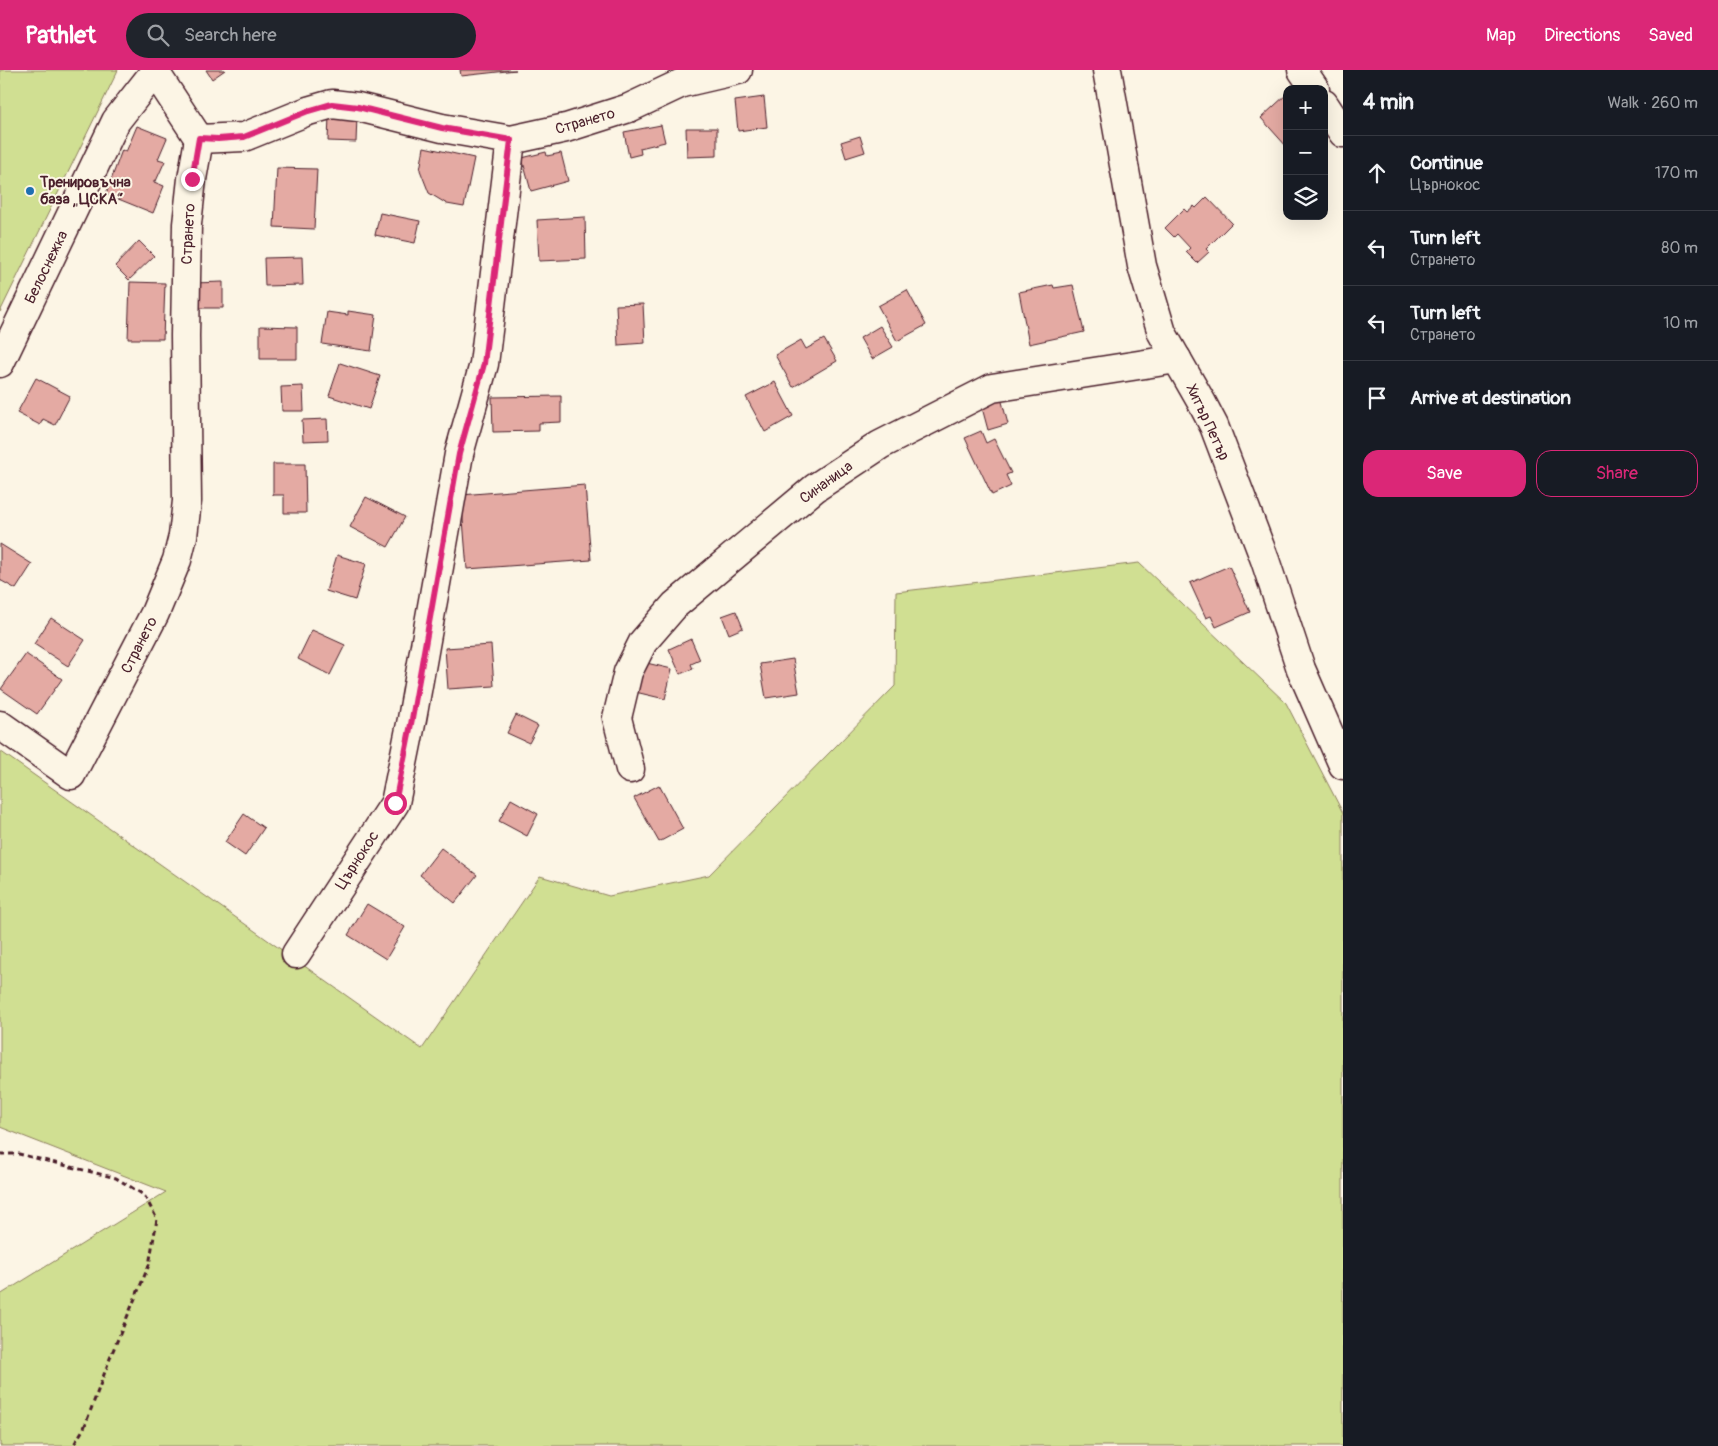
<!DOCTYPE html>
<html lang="en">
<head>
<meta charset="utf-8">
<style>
  :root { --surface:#171b24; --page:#20242c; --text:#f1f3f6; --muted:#9ea1a6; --line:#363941; --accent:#db2777 }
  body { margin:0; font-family:Pangolin,sans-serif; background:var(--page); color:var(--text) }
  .controls { position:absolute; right:15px; top:15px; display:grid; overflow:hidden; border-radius:10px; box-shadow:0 5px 20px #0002 }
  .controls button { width:45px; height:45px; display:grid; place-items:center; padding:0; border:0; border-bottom:1px solid var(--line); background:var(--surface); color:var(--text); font:25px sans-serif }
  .stop { position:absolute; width:15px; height:15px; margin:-11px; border:4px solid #db2777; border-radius:50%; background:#fff }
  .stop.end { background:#db2777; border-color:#fff; box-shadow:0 1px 5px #0008 }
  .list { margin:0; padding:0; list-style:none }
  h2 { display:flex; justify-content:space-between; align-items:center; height:65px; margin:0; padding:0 20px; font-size:21px }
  h2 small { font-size:16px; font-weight:400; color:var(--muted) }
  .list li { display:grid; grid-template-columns:32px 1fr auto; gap:15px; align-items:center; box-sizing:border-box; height:75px; padding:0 20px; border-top:1px solid var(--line) }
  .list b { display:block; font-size:19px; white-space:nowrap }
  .list p { margin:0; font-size:16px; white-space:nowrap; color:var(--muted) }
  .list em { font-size:16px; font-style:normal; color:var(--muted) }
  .actions { display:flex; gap:10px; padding:15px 20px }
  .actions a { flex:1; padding:11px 0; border:1px solid var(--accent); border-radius:15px; text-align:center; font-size:18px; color:var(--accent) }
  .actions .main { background:var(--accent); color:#fff }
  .icon { flex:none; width:28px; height:28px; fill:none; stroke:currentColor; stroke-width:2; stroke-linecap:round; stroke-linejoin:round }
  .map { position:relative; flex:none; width:1343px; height:1376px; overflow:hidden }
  header { display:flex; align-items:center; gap:30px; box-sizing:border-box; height:70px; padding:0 25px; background:var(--accent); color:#fff }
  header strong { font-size:24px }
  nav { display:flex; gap:28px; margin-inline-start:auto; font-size:18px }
  .search { width:350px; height:45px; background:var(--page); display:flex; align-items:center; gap:12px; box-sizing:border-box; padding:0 18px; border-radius:28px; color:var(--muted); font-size:19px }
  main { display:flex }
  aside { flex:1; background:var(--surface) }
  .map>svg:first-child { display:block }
  .green { fill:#d0df92; stroke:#8d7f5e }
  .building { fill:#e4aaa3; stroke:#4a1f2b }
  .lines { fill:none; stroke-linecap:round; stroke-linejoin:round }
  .minor-casing { stroke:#4a1f2b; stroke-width:31 }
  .path { stroke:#4a1f2b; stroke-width:3; stroke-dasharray:5 4; stroke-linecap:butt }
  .minor { stroke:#fcf5e5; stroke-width:28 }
  .route { stroke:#db2777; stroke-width:6 }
  .poi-dot { fill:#1f6fb2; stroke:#fcf5e5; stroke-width:2 }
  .labels { text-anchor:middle; stroke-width:4; stroke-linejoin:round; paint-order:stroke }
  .street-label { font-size:15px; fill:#4a1f2b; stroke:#fcf5e5 }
  .poi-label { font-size:15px; font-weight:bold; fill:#4a1f2b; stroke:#fcf5e5; text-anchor:start }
</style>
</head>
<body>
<header>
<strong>Pathlet</strong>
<div class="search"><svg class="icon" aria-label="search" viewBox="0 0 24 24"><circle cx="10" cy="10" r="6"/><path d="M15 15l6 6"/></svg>Search here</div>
<nav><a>Map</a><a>Directions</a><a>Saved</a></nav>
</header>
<main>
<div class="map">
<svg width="1343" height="1376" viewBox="0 0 1343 1376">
  <rect width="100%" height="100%" fill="#fcf5e5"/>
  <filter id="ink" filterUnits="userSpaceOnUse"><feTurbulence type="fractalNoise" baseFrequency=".02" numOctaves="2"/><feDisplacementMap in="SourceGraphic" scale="10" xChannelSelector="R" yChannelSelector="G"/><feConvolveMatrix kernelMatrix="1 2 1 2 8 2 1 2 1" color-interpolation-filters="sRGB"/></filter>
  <g filter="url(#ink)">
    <g class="green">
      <path d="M0,0h118l-118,242z"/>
      <path d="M1139,493l147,140 57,110v633h-1343v-151l166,-103 -166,-65v-376l422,298 118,-173 69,20 100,-21 186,-189 1,-94z"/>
    </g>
    <g class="building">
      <path d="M206,0h19l-13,9z"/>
      <path d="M460,0h56l-55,6z"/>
      <path d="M1287,24v53l-26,-29z"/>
      <path d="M764,27l3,30 -29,4 -3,-30z"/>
      <path d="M329,45l28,1 -1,26 -28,-1z"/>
      <path d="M661,55l4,17 -25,6 1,6 -12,3 -5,-25z"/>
      <path d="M137,56l30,12 -9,21 7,2 -9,20 -2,-1v2l10,4 -11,27 -47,-19 16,-44 4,2z"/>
      <path d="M686,58h31v28l-30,1z"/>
      <path d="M860,66l5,16 -19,6 -5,-16z"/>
      <path d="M424,77l50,11 -10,49 -17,-3 -18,-11 -9,-23z"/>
      <path d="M546,82l1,4 14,-3 7,28 -37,10 -9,-33z"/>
      <path d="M277,98l40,1 -3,60 -40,-2z"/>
      <path d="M1207,127l25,26 -26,26 3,3 -12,11 -11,-11 4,-4 -13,-14 -3,3 -9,-9 19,-19 3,3 7,-6 2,2z"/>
      <path d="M380,143l40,8 -5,22 -40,-8z"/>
      <path d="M585,147l1,42 -47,2 -2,-41z"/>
      <path d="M139,171l15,15 -25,24 -14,-14z"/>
      <path d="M302,187l1,28 -38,1 -1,-28z"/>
      <path d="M130,212l35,1 -2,56h-35z"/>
      <path d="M223,212v26h-29l-1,-25z"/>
      <path d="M1053,215l1,3 19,-3 11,47 -55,12 -10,-52z"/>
      <path d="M907,220l19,35 -29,16 -19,-35z"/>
      <path d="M643,234l2,39 -27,2 -2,-40z"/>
      <path d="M348,241l28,4 -5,36 -49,-7 5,-32 21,3z"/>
      <path d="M260,256l37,1v32h-37z"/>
      <path d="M880,256l13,21 -21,12 -12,-21z"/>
      <path d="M824,269l13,22 -44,26 -18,-32 26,-15 5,9z"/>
      <path d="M340,293l40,13 -11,33 -40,-13z"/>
      <path d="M36,308l34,18 -15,29 -12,-6 -3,6 -23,-12z"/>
      <path d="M775,312l18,34 -28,16 -19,-35z"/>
      <path d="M303,316l1,25h-22l-1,-24z"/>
      <path d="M561,326v26l-22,1v8l-46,1 -1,-35z"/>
      <path d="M1001,328l7,26 -20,6 -7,-26z"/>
      <path d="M327,349l1,21 -25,1 -1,-21z"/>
      <path d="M981,361l5,12 8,-4 17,34 -5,2 5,11 -19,9 -27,-57z"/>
      <path d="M273,394h32l1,49h-22v-18h-11z"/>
      <path d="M585,415l6,75 -124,9 -6,-74z"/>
      <path d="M366,427l39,20 -17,30 -38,-20z"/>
      <path d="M0,474l32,20 -16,25 -16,-9z"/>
      <path d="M337,485l29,9 -11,36 -29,-9z"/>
      <path d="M1229,496l21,46 -34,15 -5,-11 -5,2 -16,-35z"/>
      <path d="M736,541l7,17 -14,6 -7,-18z"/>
      <path d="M51,548l34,22 -17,26 -34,-22z"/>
      <path d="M312,560l33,15 -15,30 -32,-16z"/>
      <path d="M691,569l9,21 -9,4 2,5 -13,5 -11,-25z"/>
      <path d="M491,575l3,41 -46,3 -3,-41z"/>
      <path d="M26,584l36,25 -25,35 -36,-25z"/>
      <path d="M793,589l6,34 -33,5 -6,-34z"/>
      <path d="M638,591l34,8 -7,30 -34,-8z"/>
      <path d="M516,645l22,11 -9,17 -22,-10z"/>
      <path d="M659,715l24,44 -24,13 -25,-44z"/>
      <path d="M511,729l27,15 -11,22 -28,-15z"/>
      <path d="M244,744l20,14 -19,28 -20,-14z"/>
      <path d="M441,778l36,27 -22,28 -35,-28z"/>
      <path d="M367,834l38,23 -19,32 -38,-24z"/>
    </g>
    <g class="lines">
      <g class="minor-casing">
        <g id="minor">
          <path d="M1107,0l35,196 20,67 40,70 12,23 51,134 36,109 42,96"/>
          <path d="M1302,0l13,19"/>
          <path d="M155,2l44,67"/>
          <path d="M1324,34l19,29"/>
          <path d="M199,69l45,-2 64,-26 24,-7 26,3 84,21 69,12 55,-12 63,-20 53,-25 56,-13"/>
          <path d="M0,293l116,-242 40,-51"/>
          <path d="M0,655l71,50 84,-162 22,-53 6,-24 4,-35 -2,-165 2,-112 5,-45 7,-40"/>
          <path d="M630,699l-13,-51 11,-46 15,-30 32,-37 140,-117 65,-43 112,-57 185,-29"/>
          <path d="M296,884l99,-151 17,-84 47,-265 25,-90 27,-224"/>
        </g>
      </g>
      <path class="path" d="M0,1084h19l97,24 28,17 13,24 -8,46 -37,88 -28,75 -11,18"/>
      <use href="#minor" class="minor"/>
    </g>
  </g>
  <g class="lines" filter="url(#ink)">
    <path class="route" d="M192,109l7,-41 19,1 26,-2 64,-26 24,-7 26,3 84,21 69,12 -27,224 -25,90 -47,265 -17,84"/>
  </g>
  <circle class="poi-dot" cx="30" cy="121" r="5"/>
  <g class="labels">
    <g class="street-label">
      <text transform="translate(585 51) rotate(-16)" y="5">Странето</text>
      <text transform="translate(188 164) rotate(-87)" y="5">Странето</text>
      <text transform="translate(46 197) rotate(-64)" y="5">Белоснежка</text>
      <text transform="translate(1208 352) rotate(65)" y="5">Хитър Петър</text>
      <text transform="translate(826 412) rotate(-36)" y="5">Синаница</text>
      <text transform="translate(139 575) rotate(-63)" y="5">Странето</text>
      <text transform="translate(357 790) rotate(-57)" y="5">Църнокос</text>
    </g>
    <g class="poi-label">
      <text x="40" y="117">Тренировъчна<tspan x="40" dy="17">база „ЦСКА“</tspan></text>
    </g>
  </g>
</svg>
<div class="controls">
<button>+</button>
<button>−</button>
<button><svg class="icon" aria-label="layers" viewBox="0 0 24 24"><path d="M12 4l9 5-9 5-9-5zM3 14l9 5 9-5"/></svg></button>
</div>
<div class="stop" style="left:395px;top:733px"></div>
<div class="stop end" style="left:192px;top:109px"></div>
</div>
<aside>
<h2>4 min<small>Walk · 260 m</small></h2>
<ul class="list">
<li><svg class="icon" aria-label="ahead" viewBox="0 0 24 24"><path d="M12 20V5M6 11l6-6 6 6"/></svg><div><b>Continue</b><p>Църнокос</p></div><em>170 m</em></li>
<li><svg class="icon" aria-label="left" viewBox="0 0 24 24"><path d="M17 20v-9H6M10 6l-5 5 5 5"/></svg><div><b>Turn left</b><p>Странето</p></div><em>80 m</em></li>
<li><svg class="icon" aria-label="left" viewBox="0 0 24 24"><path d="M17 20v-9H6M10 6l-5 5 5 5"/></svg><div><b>Turn left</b><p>Странето</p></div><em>10 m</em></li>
<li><svg class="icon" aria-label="arrive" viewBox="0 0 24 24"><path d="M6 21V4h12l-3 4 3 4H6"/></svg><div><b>Arrive at destination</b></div></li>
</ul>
<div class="actions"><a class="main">Save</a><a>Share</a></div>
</aside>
</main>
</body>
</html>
